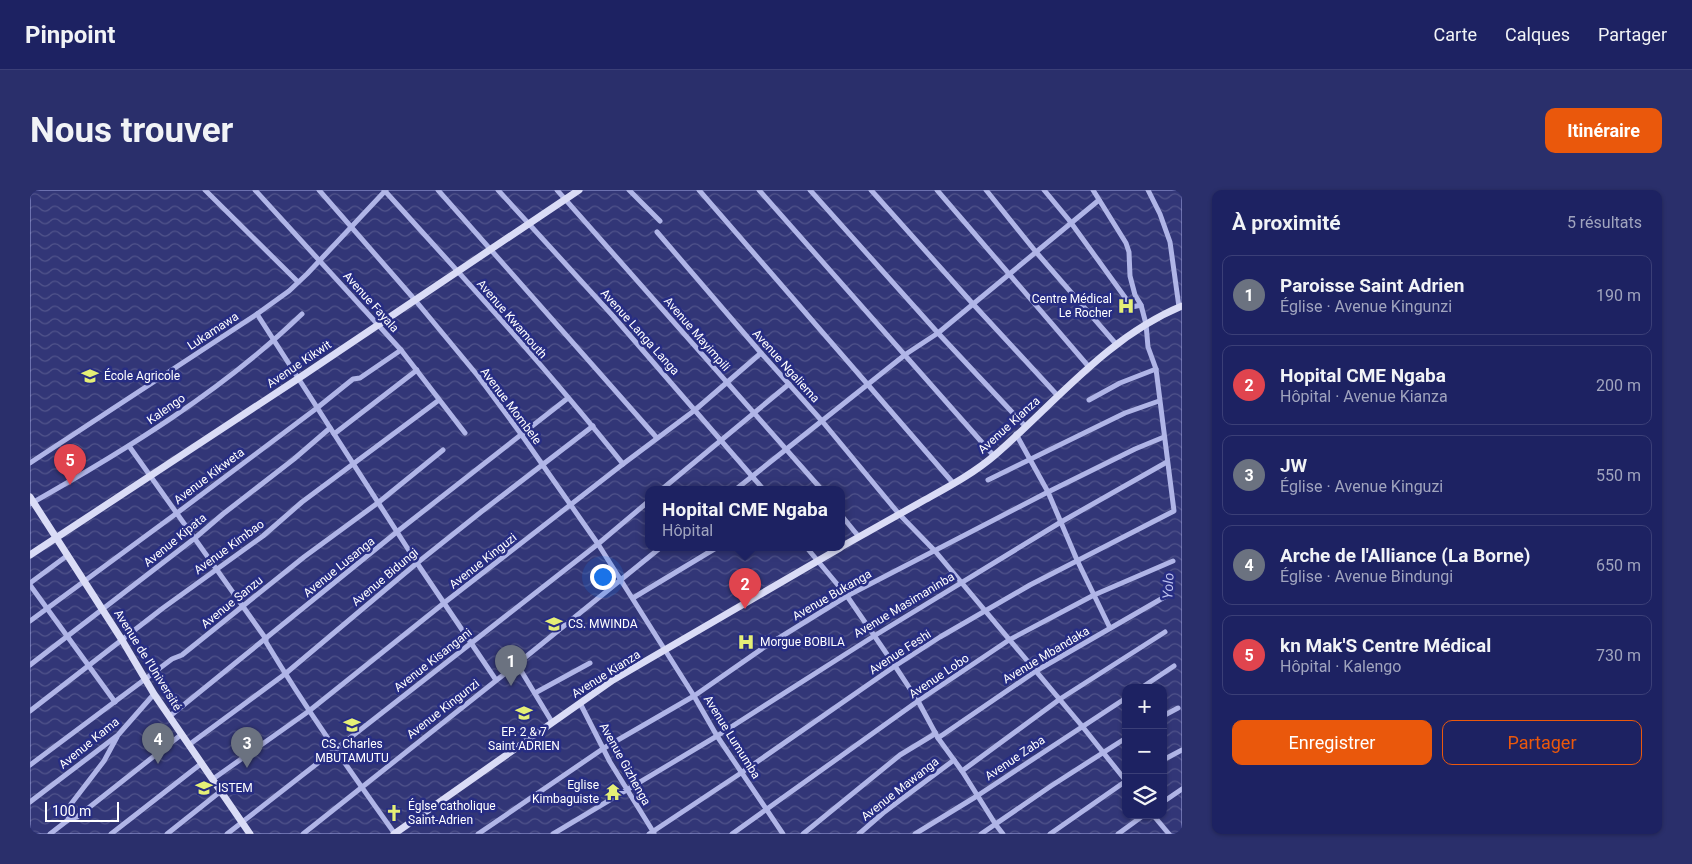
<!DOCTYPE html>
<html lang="fr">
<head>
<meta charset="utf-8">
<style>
  :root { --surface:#1d2262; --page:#2a2f6b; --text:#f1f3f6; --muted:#a0a4be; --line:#3b3f77; --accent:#ea580c }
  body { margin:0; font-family:Roboto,sans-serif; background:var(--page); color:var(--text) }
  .controls { position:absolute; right:15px; bottom:15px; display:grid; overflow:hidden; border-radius:10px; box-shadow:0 1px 4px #0004 }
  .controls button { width:45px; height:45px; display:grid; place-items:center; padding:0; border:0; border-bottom:1px solid var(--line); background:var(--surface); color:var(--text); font:25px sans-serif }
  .scale { position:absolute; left:15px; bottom:12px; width:74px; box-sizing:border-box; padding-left:5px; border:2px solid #fff; border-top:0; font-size:14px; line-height:18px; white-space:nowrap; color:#fff; -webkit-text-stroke:4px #272d83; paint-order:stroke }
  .you { position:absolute; left:572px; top:386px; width:18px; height:18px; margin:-12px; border:4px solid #fff; border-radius:50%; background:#1a73e8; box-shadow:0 0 0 8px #1a73e833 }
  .badge { display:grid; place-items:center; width:32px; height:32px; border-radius:50%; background:var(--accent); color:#fff; font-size:16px; font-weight:700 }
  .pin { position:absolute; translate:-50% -41px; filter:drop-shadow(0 1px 2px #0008) }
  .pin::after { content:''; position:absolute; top:26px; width:18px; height:15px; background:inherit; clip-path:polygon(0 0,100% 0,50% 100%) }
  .popup { position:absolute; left:615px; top:296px; width:200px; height:65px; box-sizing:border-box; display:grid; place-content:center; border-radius:10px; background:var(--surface); filter:drop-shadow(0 1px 4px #0005); font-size:16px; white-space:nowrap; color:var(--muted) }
  .popup b { font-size:19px; color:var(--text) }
  .popup::after { content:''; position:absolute; left:50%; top:100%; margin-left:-10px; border:10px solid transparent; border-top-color:var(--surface) }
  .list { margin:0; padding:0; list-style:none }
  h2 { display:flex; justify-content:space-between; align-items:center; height:65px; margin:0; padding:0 20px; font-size:21px }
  h2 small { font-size:16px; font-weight:400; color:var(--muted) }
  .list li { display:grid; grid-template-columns:32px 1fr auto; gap:15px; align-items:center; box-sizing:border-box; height:80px; margin:0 10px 10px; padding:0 10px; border:1px solid var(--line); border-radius:10px }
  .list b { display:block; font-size:19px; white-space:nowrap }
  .list p { margin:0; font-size:16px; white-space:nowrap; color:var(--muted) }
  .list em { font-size:16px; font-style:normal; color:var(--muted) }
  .actions { display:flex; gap:10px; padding:15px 20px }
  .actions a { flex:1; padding:11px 0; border:1px solid var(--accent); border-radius:10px; text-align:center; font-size:18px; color:var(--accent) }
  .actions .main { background:var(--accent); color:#fff }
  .icon { flex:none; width:28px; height:28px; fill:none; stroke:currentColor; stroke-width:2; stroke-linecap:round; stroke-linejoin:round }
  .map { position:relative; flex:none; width:1152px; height:644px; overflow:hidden; border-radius:10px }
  header { display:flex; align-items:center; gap:30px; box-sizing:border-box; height:70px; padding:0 25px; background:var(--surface); border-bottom:1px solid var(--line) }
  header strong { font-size:24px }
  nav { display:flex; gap:28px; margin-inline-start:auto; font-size:18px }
  .intro { display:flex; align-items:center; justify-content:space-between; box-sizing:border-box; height:120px; padding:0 30px }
  h1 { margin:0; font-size:35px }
  .button { padding:12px 22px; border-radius:10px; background:var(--accent); color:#fff; font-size:18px; font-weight:700 }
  main { display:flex; gap:30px; padding:0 30px }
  aside { flex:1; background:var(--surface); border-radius:10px; box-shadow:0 1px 4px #0004 }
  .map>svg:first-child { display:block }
  .water { fill:url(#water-waves); stroke:#a5abe7; fill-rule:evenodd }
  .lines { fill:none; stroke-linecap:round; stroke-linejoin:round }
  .street { stroke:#b0b5e7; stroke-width:5 }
  .secondary { stroke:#dadcf6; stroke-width:7 }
  .labels { text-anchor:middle; stroke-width:5; stroke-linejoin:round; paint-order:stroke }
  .poi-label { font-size:12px; fill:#fff; stroke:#272d83; text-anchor:start }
  .street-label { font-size:12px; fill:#fff; stroke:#272d83 }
  .water-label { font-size:14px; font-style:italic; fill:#bcc0ee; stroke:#272d83 }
</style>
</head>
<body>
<header>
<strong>Pinpoint</strong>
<nav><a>Carte</a><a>Calques</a><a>Partager</a></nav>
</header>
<div class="intro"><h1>Nous trouver</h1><a class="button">Itinéraire</a></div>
<main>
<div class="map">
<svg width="1152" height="644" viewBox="0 0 1152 644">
  <defs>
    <pattern id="water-waves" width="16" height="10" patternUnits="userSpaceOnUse" patternTransform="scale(1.25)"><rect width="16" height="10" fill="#323677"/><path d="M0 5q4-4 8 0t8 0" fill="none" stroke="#51548b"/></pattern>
  </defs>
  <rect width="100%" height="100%" fill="#272d83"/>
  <path class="water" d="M0,0h1152v644h-1152zM619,300h192v58h-192zM1096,498h37v127h-37z"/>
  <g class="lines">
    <g class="street">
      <path d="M175,0l93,92"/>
      <path d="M225,0l146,160 64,83"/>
      <path d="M289,0l96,110 63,76 43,58 77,110 96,152 23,40 66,98"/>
      <path d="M354,0c81,89 163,179 239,274"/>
      <path d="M408,0l219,248"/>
      <path d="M468,0l115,126 151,174"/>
      <path d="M527,0l265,300"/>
      <path d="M599,0l31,31"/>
      <path d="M669,0l255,294"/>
      <path d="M729,0l235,266"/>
      <path d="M780,0l128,143 87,93"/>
      <path d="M841,0l102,114 85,92"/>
      <path d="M907,0l152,177"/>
      <path d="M956,0l50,62 80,92"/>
      <path d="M1014,0l25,30 63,87 9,-2"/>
      <path d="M1118,0l12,24 10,28 9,65"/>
      <path d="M627,42l104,121 61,68 77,93 36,37 147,175 44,55"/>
      <path d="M227,124l160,249 79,117"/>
      <path d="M1059,210l31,-17 36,-14"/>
      <path d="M304,244l83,-64"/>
      <path d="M986,244l32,58 29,68 33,68"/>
      <path d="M99,256l137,193v3c40,67 84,129 129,192"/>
      <path d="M0,273l227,-149 32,-23 18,-17 79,-84"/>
      <path d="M958,290l137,-67 34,-12"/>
      <path d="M631,300l128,-106"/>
      <path d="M705,300l171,-136 32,-21 161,-133"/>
      <path d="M0,314c96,-54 192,-113 272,-190"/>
      <path d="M811,325l18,22"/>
      <path d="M777,358l40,48 48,70 23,35 20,37 24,33 34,54 7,9"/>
      <path d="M0,393l38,-28"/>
      <path d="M0,395l85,117"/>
      <path d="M603,408l83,-50"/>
      <path d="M0,431l147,-108 140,-105 36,-29 7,-1 41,-28"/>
      <path d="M487,474l35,58"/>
      <path d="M0,475l165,-127 28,-24 71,-55 36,-31"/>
      <path d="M1111,498l33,-22"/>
      <path d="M505,503l55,-30"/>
      <path d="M550,513l30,59 44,71"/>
      <path d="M0,521l133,-103 100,-72 39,-34 137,-102"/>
      <path d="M140,526l228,-185 170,-133"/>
      <path d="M1133,526l15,-8"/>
      <path d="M908,548l98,-67 132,-76"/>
      <path d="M160,554l95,-70 132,-111 64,-51 112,-86"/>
      <path d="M1133,570l19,-10"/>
      <path d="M0,575l142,-106 10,-4 122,-98 75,-55 64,-52"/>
      <path d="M932,581l98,-72 105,-67"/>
      <path d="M183,589l96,-68 135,-108 179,-139 72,-54 66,-57"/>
      <path d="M0,612l88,-67 36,-41"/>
      <path d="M1133,612l19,-13"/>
      <path d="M1123,625l16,19"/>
      <path d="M38,630l3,-16 33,-43 13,-24"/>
      <path d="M20,644l18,-14 9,-3 105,-83"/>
      <path d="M81,644l91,-71"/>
      <path d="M137,644l54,-43"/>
      <path d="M197,644l371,-290 51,-43"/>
      <path d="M273,644l214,-170 143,-116"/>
      <path d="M448,644l126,-86 90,-52 72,-50 81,-50 201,-104 87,-43 29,-12"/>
      <path d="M523,644l164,-98 157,-100 187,-114 106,-60"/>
      <path d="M619,644l92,-61 154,-107 45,-29 90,-52 144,-74 -18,-142 -8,-22 -2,-23 -5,-19 -6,-10 -5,-19 -1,-24 -3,-9 -33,-53"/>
      <path d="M702,644l186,-133 91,-61 85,-45 79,-34"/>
      <path d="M773,644l97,-79 33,-20 2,-3"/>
      <path d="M829,644l24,-21 71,-53"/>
      <path d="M885,644l62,-38 149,-98"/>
      <path d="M951,644l70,-48 75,-48"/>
      <path d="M1020,644l76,-53"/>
      <path d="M1088,644l26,-19"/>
    </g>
    <g class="secondary">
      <path d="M0,307l92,143 32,54 96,140"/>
      <path d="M811,357c27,-15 53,-30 80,-45 25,-14 52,-28 74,-47 60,-52 112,-118 187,-149"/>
      <path d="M0,365l269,-177 280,-188"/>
      <path d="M364,644l219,-154 227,-132"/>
    </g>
  </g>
  <defs>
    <g id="hospital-bare" transform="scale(1.35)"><path d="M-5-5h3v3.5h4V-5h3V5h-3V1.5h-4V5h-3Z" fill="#e5ef76" stroke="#272d83" stroke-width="2.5" paint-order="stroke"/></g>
    <g id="school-bare" transform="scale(1.35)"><path d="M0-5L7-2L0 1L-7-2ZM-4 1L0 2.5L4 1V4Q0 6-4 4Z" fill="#e5ef76" stroke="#272d83" stroke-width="2.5" paint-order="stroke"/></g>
    <g id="university-bare" transform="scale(1.35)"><path d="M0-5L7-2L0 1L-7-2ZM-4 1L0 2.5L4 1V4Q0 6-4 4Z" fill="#e5ef76" stroke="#272d83" stroke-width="2.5" paint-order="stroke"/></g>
    <g id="temple-bare" transform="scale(1.35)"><path d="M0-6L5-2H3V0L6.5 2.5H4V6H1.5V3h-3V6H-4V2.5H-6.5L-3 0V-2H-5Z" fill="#e5ef76" stroke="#272d83" stroke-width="2.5" paint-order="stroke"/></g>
    <g id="church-bare" transform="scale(1.35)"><path d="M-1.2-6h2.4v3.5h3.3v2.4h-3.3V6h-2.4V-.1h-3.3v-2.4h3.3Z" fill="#e5ef76" stroke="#272d83" stroke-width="2.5" paint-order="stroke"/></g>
  </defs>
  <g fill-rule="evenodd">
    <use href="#hospital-bare" x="1096" y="116"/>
    <use href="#school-bare" x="60" y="186"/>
    <use href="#school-bare" x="524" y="434"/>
    <use href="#hospital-bare" x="716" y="452"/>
    <use href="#school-bare" x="494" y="523"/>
    <use href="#school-bare" x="322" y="535"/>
    <use href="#university-bare" x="174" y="598"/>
    <use href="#temple-bare" x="583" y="602"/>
    <use href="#church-bare" x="364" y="623"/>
  </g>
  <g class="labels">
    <g class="poi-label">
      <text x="1082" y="113" text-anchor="end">Centre Médical<tspan x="1082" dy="14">Le Rocher</tspan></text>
      <text x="74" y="190">École Agricole</text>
      <text x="538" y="438">CS. MWINDA</text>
      <text x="730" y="456">Morgue BOBILA</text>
      <text x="494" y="546" text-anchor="middle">EP. 2 &amp; 7<tspan x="494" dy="14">Saint ADRIEN</tspan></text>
      <text x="322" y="558" text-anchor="middle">CS. Charles<tspan x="322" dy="14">MBUTAMUTU</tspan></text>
      <text x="569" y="599" text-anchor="end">Eglise<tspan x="569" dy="14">Kimbaguiste</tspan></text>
      <text x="188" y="602">ISTEM</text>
      <text x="378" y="620">Églse catholique<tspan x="378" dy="14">Saint-Adrien</tspan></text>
    </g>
    <g class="street-label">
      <text transform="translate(341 112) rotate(48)" y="4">Avenue Fayala</text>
      <text transform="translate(482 129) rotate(49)" y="4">Avenue Kwamouth</text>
      <text transform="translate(183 141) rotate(-33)" y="4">Lukamawa</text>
      <text transform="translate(610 142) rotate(48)" y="4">Avenue Langa Langa</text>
      <text transform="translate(667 144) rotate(49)" y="4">Avenue Mayimpili</text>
      <text transform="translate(269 174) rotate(-34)" y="4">Avenue Kikwit</text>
      <text transform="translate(756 176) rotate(48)" y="4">Avenue Ngaliema</text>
      <text transform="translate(481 216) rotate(53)" y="4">Avenue Mombele</text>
      <text transform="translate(136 219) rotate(-35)" y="4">Kalengo</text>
      <text transform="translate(979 235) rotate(-42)" y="4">Avenue Kianza</text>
      <text transform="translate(179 286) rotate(-37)" y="4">Avenue Kikweta</text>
      <text transform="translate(145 350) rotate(-39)" y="4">Avenue Kipata</text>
      <text transform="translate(199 357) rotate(-36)" y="4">Avenue Kimbao</text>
      <text transform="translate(453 371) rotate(-38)" y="4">Avenue Kinguzi</text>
      <text transform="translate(309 377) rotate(-39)" y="4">Avenue Lusanga</text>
      <text transform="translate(355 387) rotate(-40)" y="4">Avenue Bidungi</text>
      <text transform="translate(802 405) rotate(-30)" y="4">Avenue Bukanga</text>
      <text transform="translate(202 412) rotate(-39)" y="4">Avenue Sanzu</text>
      <text transform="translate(874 415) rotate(-31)" y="4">Avenue Masimaninba</text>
      <text transform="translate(870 462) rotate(-33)" y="4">Avenue Feshi</text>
      <text transform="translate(1016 465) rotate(-31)" y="4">Avenue Mbandaka</text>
      <text transform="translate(118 470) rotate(58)" y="4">Avenue de l’Université</text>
      <text transform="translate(403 470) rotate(-38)" y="4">Avenue Kisangani</text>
      <text transform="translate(576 484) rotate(-32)" y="4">Avenue Kianza</text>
      <text transform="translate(909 486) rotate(-34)" y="4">Avenue Lobo</text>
      <text transform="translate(413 519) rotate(-38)" y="4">Avenue Kingunzi</text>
      <text transform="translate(702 547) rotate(58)" y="4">Avenue Lumumba</text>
      <text transform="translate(59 553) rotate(-39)" y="4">Avenue Kama</text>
      <text transform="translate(985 568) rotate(-34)" y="4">Avenue Zaba</text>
      <text transform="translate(595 574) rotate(61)" y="4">Avenue Gizhenga</text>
      <text transform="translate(870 599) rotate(-38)" y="4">Avenue Mawanga</text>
    </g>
    <g class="water-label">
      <text transform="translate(1138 396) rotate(-87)" y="5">Yolo</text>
    </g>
  </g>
</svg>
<div class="controls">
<button>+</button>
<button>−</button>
<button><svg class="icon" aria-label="layers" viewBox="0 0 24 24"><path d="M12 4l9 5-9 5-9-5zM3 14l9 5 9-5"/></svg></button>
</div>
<div class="scale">100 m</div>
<div class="you"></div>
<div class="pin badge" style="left:481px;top:496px;background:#6b7280">1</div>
<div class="pin badge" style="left:715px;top:419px;background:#e0444e">2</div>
<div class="popup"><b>Hopital CME Ngaba</b>Hôpital</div>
<div class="pin badge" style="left:217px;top:578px;background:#6b7280">3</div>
<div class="pin badge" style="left:128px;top:574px;background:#6b7280">4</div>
<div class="pin badge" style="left:40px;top:295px;background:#e0444e">5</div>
</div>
<aside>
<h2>À proximité<small>5 résultats</small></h2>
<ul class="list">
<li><span class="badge" style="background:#6b7280">1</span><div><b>Paroisse Saint Adrien</b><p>Église · Avenue Kingunzi</p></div><em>190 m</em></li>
<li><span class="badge" style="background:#e0444e">2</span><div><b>Hopital CME Ngaba</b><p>Hôpital · Avenue Kianza</p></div><em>200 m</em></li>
<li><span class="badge" style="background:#6b7280">3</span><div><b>JW</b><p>Église · Avenue Kinguzi</p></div><em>550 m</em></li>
<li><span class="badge" style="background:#6b7280">4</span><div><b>Arche de l'Alliance (La Borne)</b><p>Église · Avenue Bindungi</p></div><em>650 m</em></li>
<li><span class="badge" style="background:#e0444e">5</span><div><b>kn Mak'S Centre Médical</b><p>Hôpital · Kalengo</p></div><em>730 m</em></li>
</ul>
<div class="actions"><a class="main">Enregistrer</a><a>Partager</a></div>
</aside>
</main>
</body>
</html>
